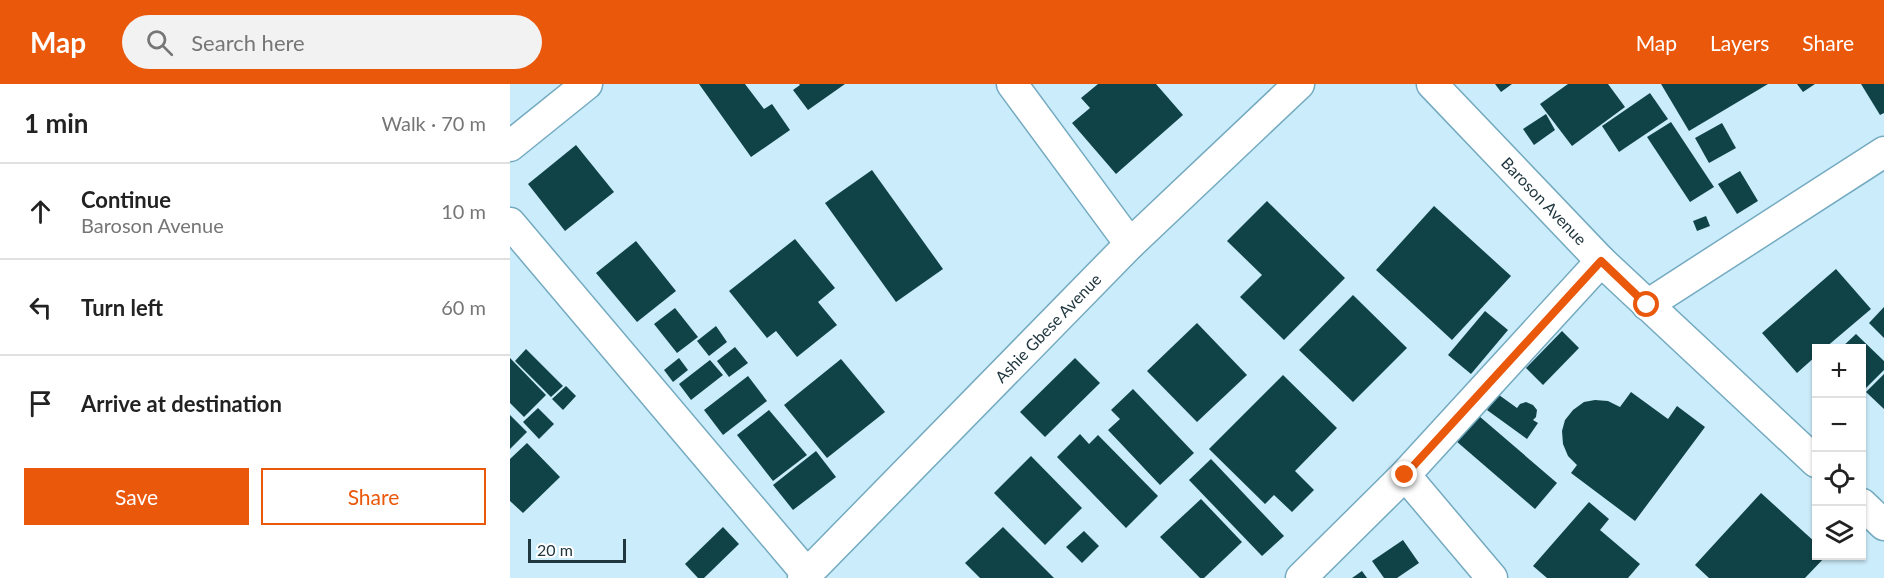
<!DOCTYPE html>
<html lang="en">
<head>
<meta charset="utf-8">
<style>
  :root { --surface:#fff; --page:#f2f2f2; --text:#222; --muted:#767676; --line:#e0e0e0; --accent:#ea580c }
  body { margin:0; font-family:Lato,sans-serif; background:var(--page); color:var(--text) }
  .controls { position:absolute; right:18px; bottom:18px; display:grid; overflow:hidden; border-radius:0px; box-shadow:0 2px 4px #0004 }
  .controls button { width:54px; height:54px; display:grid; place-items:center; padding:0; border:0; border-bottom:2px solid var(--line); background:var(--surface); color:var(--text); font:30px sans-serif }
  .scale { position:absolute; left:18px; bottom:15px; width:98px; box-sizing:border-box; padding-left:6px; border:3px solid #203740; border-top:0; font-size:16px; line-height:21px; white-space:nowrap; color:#203740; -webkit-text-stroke:4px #fff; paint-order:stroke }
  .stop { position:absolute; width:18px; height:18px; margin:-14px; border:4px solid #ea580c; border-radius:50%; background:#fff }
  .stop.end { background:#ea580c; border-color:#fff; box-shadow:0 2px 6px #0008 }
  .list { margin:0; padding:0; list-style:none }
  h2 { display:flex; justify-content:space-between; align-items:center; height:78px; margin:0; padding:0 24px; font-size:26px }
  h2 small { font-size:20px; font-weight:400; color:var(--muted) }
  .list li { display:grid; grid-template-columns:39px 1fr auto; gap:18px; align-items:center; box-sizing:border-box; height:96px; padding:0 24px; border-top:2px solid var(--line) }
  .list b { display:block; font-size:22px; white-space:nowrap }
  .list p { margin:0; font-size:20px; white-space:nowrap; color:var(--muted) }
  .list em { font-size:20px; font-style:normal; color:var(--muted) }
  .actions { display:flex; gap:12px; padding:18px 24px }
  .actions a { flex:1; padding:14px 0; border:2px solid var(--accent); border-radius:0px; text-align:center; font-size:21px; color:var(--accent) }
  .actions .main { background:var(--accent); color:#fff }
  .icon { flex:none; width:33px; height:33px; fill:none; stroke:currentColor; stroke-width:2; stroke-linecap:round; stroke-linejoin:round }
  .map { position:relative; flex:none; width:1374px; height:494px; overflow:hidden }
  header { display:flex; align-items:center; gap:36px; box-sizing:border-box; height:84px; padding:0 30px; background:var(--accent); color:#fff }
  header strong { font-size:28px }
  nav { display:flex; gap:33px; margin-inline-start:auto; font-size:21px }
  .search { width:420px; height:54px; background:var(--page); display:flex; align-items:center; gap:15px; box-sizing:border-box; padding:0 21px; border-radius:33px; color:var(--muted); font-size:22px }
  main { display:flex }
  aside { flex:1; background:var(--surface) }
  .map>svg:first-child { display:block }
  .building { fill:#104348 }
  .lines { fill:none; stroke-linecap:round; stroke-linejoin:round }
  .street-casing { stroke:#74aac0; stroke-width:33 }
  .street { stroke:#fff; stroke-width:30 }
  .route { stroke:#ea580c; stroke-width:8 }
  .labels { text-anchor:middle; stroke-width:6; stroke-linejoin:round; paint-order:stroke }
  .street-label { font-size:16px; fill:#203740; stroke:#fff }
</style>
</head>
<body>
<header>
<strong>Map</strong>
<div class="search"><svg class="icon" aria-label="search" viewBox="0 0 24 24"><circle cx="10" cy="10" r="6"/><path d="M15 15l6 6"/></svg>Search here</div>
<nav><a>Map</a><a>Layers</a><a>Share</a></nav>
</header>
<main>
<aside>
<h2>1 min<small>Walk · 70 m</small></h2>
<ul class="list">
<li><svg class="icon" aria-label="ahead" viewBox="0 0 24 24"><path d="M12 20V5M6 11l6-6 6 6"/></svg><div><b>Continue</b><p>Baroson Avenue</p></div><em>10 m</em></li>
<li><svg class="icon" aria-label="left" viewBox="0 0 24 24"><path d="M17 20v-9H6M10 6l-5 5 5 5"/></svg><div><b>Turn left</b></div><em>60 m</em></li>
<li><svg class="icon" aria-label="arrive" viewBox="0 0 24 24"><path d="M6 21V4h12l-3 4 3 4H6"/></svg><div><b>Arrive at destination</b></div></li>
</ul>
<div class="actions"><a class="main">Save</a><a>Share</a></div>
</aside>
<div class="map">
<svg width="1374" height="494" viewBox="0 0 1374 494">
  <rect width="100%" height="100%" fill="#cbecfa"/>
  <g class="building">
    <path d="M189,0h46l19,25 8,-5 18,26 -39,27z"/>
    <path d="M289,0h46l-37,26 -15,-20 7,-5z"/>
    <path d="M588,0h58l27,31 -67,59 -44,-51 18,-15 -9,-10z"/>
    <path d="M985,0h17l-11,8z"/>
    <path d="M1058,0h40l17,23 -53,39 -32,-42z"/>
    <path d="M1151,0h107l-79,47z"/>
    <path d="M1287,0h18l-12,8z"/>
    <path d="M1351,0h23v29l-4,2z"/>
    <path d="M1140,9l18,26 -49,33 -17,-26z"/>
    <path d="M1036,30l9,16 -21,15 -11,-16z"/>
    <path d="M1161,38l43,65 -24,15 -43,-65z"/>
    <path d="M1212,39l14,25 -27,15 -14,-25z"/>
    <path d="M66,61l38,47 -49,39 -37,-47z"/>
    <path d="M362,86l71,99 -47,33 -71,-99z"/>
    <path d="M1230,87l18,30 -21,13 -19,-30z"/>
    <path d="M757,117l78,77 -61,62 -44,-43 22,-22 -35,-34z"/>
    <path d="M924,122l77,70 -59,64 -76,-70z"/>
    <path d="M1196,132l4,10 -13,5 -4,-10z"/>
    <path d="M285,155l40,49 -17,14 19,23 -40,32 -21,-26 -9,7 -38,-47z"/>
    <path d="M126,157l40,50 -39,31 -41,-49z"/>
    <path d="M1326,185l35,40 -46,39h-9v8l-19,17 -35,-40z"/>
    <path d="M843,211l54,53 -54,54 -54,-52z"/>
    <path d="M1374,223v31l-15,-15z"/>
    <path d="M165,224l23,29 -21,16 -23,-29z"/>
    <path d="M975,227l23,19 -37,44 -23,-19z"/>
    <path d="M687,239l50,52 -50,47 -50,-51z"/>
    <path d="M206,242l11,16 -18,14 -12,-15z"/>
    <path d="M1052,247l17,17 -36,37 -17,-17z"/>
    <path d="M1346,250l28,27v9l-22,22v-44h-21z"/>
    <path d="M225,263l13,16 -19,14 -12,-16z"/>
    <path d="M16,265l37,37 -12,11 -36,-36z"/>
    <path d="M0,274l36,37 -22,22 -14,-14z"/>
    <path d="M169,274l9,12 -15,12 -9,-12z"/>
    <path d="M565,274l25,25 -55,54 -25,-25z"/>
    <path d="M331,275l44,53 -58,46 -43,-53z"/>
    <path d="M200,276l13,15 -32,25 -12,-16z"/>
    <path d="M1374,290v35l-18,-17z"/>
    <path d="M773,291l54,53 -42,43 19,19 -22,22 -18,-17 -9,9 -56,-55z"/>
    <path d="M238,292l19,25 -44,34 -19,-25z"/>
    <path d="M56,302l10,10 -13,14 -11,-11z"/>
    <path d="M623,305l61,64 -34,32 -52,-55 12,-11 -9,-9z"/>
    <path d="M1121,308l37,27 9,-13 28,21 -70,94 -64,-48 6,-8 -9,-9 -5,-12 -1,-13 3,-11 8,-10 11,-8 11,-2 13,1 12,6z"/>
    <path d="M989,311l18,13 3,-4 6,-2 7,3 4,5 -1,7 -3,3 5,3 -11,16 -40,-29z"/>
    <path d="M28,324l16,16 -15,15 -16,-17z"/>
    <path d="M259,326l38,45 -34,26 -36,-46z"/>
    <path d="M0,331l17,17 -17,17z"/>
    <path d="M969,332l78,67 -22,26 -79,-68z"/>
    <path d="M570,350l9,10 9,-9 60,61 -32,32 -69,-71z"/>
    <path d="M17,359l33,34 -37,36 -13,-12v-42z"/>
    <path d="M306,367l20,26 -43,33 -20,-25z"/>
    <path d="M521,372l51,52 -37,37 -51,-52z"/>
    <path d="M701,375l73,77 -22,20 -73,-76z"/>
    <path d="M1251,409l55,50v13h10l-21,22h-96l-14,-13z"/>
    <path d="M691,415l41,43 -38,36h-4l-40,-41z"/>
    <path d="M1079,418l20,17 -9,11 40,34 -12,14h-81l-14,-12z"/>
    <path d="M213,443l16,17 -35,34h-6l-13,-14z"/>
    <path d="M493,443l51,51h-74l-15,-15z"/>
    <path d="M574,447l15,15 -17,17 -16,-16z"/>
    <path d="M893,456l16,23 -22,15h-13l-12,-17z"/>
    <path d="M852,487l5,7h-15z"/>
  </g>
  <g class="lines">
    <g class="street-casing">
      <g id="street">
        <path d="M502,0l118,160"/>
        <path d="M922,0l169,177 215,201"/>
        <path d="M0,62l77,-62"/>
        <path d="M0,139l297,351"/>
        <path d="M1137,221l237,-153"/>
        <path d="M895,391l87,103"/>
        <path d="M1352,420l22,21"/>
        <path d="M293,494l327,-334 169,-160"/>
        <path d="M791,494l104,-103 196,-214"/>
      </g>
    </g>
    <use href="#street" class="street"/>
  </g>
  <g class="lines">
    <path class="route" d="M895,391l196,-214 46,44"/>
  </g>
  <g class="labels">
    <g class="street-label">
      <text transform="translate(1034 117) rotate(46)" y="6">Baroson Avenue</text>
      <text transform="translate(538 244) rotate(-46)" y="6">Ashie Gbese Avenue</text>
    </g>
  </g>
</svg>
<div class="controls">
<button>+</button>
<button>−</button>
<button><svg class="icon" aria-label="locate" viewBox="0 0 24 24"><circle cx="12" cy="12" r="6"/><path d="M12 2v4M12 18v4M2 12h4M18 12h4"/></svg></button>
<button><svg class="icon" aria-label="layers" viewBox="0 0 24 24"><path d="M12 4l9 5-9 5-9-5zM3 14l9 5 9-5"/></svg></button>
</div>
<div class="scale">20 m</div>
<div class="stop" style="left:1137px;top:221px"></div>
<div class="stop end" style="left:895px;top:391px"></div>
</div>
</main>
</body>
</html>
